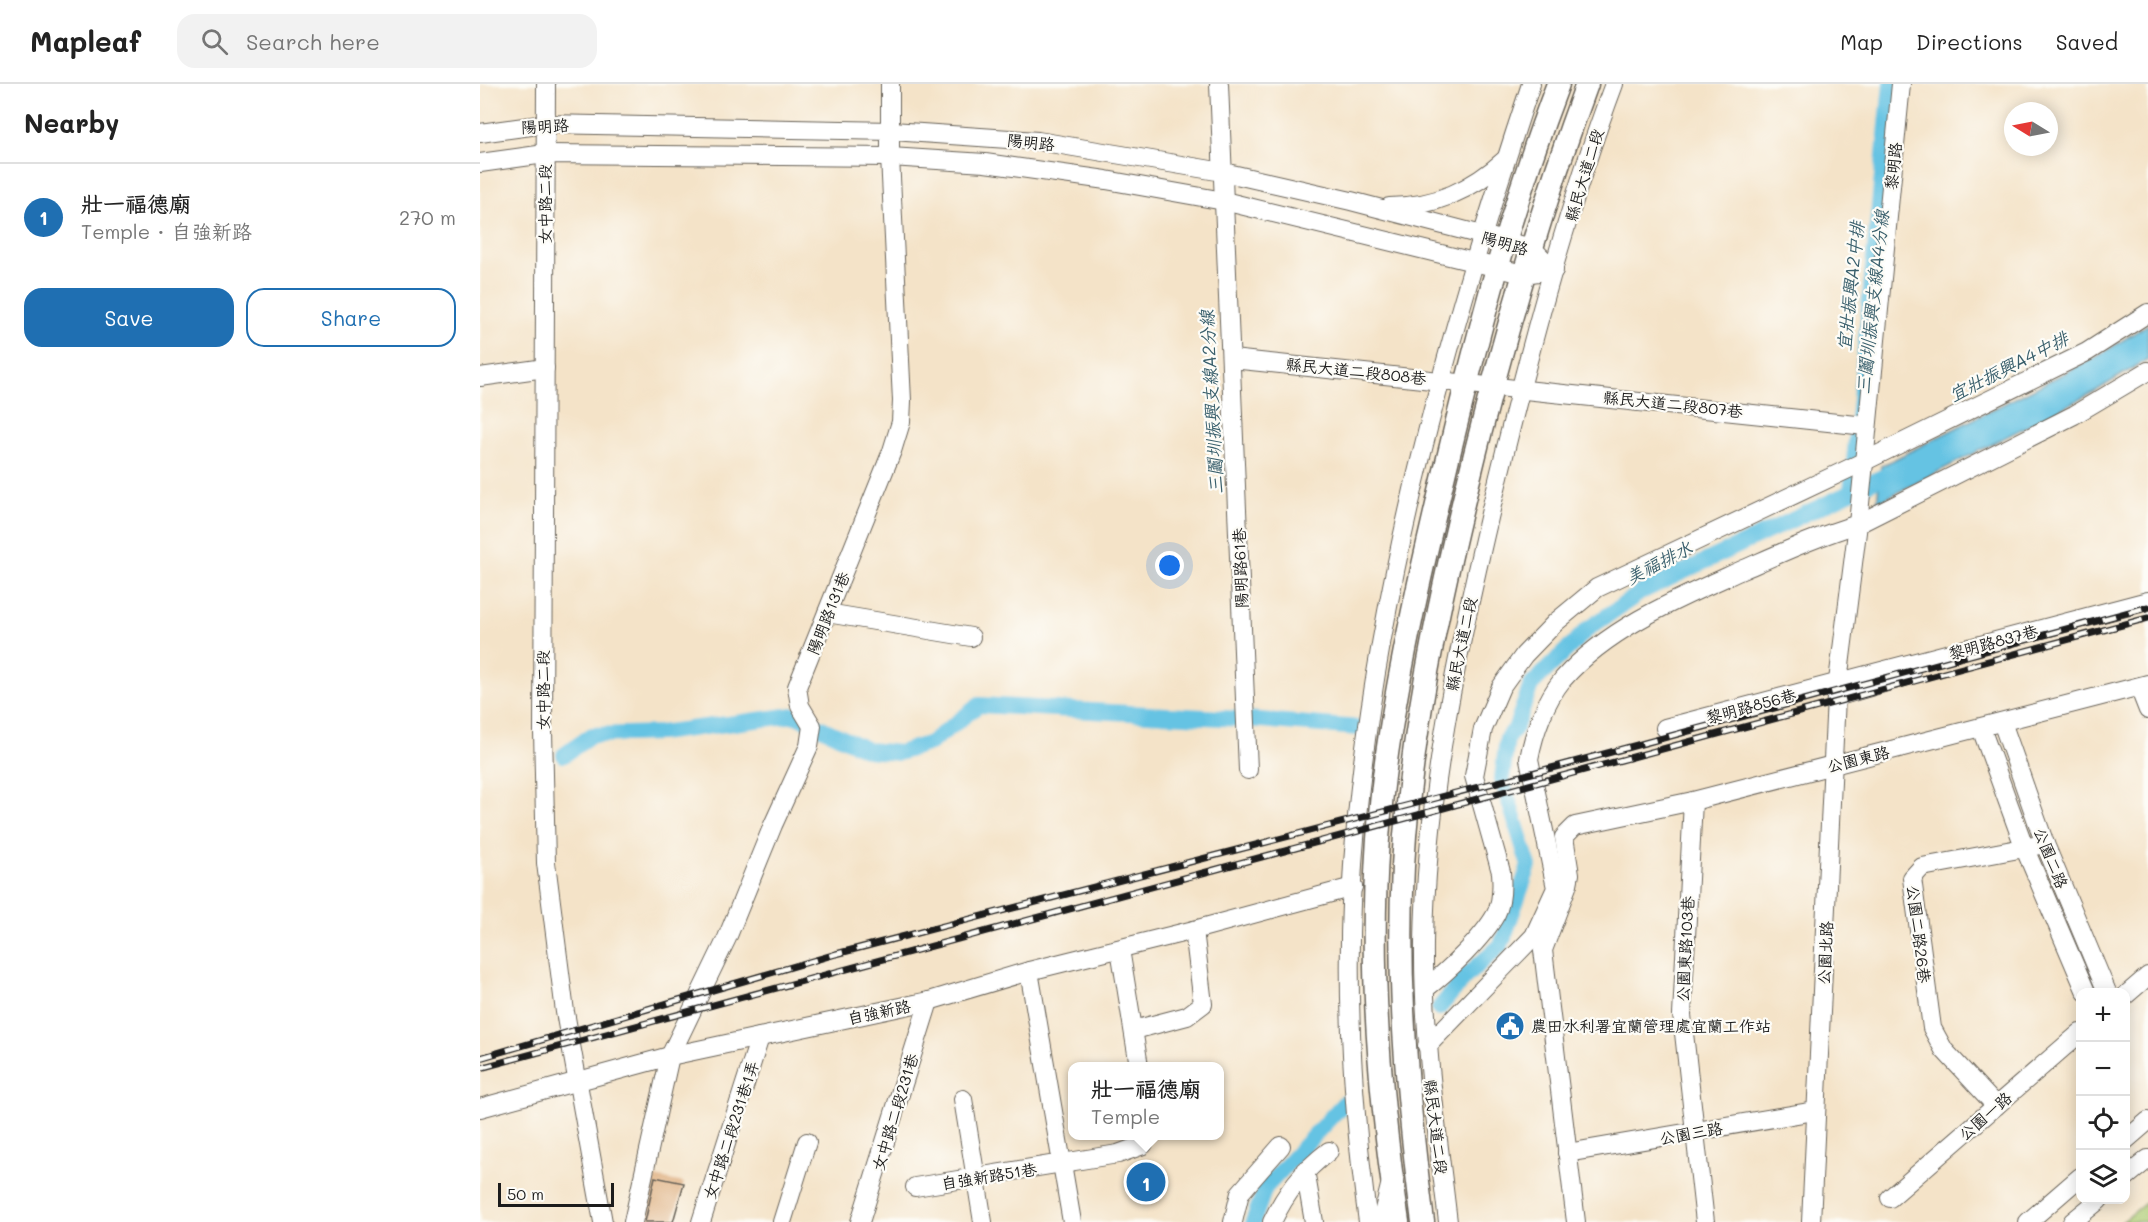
<!DOCTYPE html>
<html lang="en">
<head>
<meta charset="utf-8">
<style>
  :root { --surface:#fff; --page:#f2f2f2; --text:#222; --muted:#767676; --line:#e0e0e0; --accent:#1f6fb2 }
  body { margin:0; font-family:Mali,"LXGW WenKai TC",sans-serif; background:var(--page); color:var(--text) }
  .controls { position:absolute; right:18px; bottom:18px; display:grid; overflow:hidden; border-radius:12px; box-shadow:0 3px 15px #0003 }
  .controls button { width:54px; height:54px; display:grid; place-items:center; padding:0; border:0; border-bottom:2px solid var(--line); background:var(--surface); color:var(--text); font:30px sans-serif }
  .compass { position:absolute; left:1524px; top:18px; width:54px; height:54px; border-radius:50%; background:var(--surface); box-shadow:0 3px 15px #0003; rotate:280deg }
  .scale { position:absolute; left:18px; bottom:15px; width:116px; box-sizing:border-box; padding-left:6px; border:3px solid #1c1c1c; border-top:0; font-size:16px; line-height:21px; white-space:nowrap; color:#1c1c1c; -webkit-text-stroke:4px #fdfcf7; paint-order:stroke }
  .you { position:absolute; left:690px; top:482px; width:21px; height:21px; margin:-15px; border:4px solid #fff; border-radius:50%; background:#1a73e8; box-shadow:0 0 0 9px #1a73e833 }
  .badge { display:grid; place-items:center; width:39px; height:39px; border-radius:50%; background:var(--accent); color:#fff; font-size:20px; font-weight:700 }
  .pin { position:absolute; translate:-50% -50%; border:3px solid #fff; box-shadow:0 2px 6px #0006 }
  .popup { position:absolute; left:588px; top:978px; width:156px; height:78px; box-sizing:border-box; display:grid; place-content:center; border-radius:12px; background:var(--surface); filter:drop-shadow(0 2px 4px #0005); font-size:20px; white-space:nowrap; color:var(--muted) }
  .popup b { font-size:22px; color:var(--text) }
  .popup::after { content:''; position:absolute; left:50%; top:100%; margin-left:-12px; border:12px solid transparent; border-top-color:var(--surface) }
  .list { margin:0; padding:0; list-style:none }
  h2 { display:flex; justify-content:space-between; align-items:center; height:78px; margin:0; padding:0 24px; font-size:26px }
  h2 small { font-size:20px; font-weight:400; color:var(--muted) }
  .list li { display:grid; grid-template-columns:39px 1fr auto; gap:18px; align-items:center; box-sizing:border-box; height:108px; padding:0 24px; border-top:2px solid var(--line) }
  .list b { display:block; font-size:22px; white-space:nowrap }
  .list p { margin:0; font-size:20px; white-space:nowrap; color:var(--muted) }
  .list em { font-size:20px; font-style:normal; color:var(--muted) }
  .actions { display:flex; gap:12px; padding:18px 24px }
  .actions a { flex:1; padding:14px 0; border:2px solid var(--accent); border-radius:18px; text-align:center; font-size:21px; color:var(--accent) }
  .actions .main { background:var(--accent); color:#fff }
  .icon { flex:none; width:33px; height:33px; fill:none; stroke:currentColor; stroke-width:2; stroke-linecap:round; stroke-linejoin:round }
  .map { position:relative; flex:none; width:1668px; height:1138px; overflow:hidden }
  header { display:flex; align-items:center; gap:36px; box-sizing:border-box; height:84px; padding:0 30px; background:var(--surface); border-bottom:2px solid var(--line) }
  header strong { font-size:28px }
  nav { display:flex; gap:33px; margin-inline-start:auto; font-size:21px }
  .search { width:420px; height:54px; background:var(--page); display:flex; align-items:center; gap:15px; box-sizing:border-box; padding:0 21px; border-radius:18px; color:var(--muted); font-size:22px }
  main { display:flex }
  aside { flex:1; background:var(--surface) }
  .map>svg:first-child { display:block }
  .green { fill:#acca71; stroke:#647346; stroke-width:1.5 }
  .water { fill:#65c3e3; stroke:#407080; stroke-width:1.5 }
  .lines { fill:none; stroke-linecap:round; stroke-linejoin:round }
  .canal { stroke:#65c3e3; stroke-width:16 }
  .building { fill:#dba773 }
  .minor-casing { stroke:#686258; stroke-width:20 }
  .major-casing { stroke:#686258; stroke-width:25 }
  .minor { stroke:#fff; stroke-width:18 }
  .major { stroke:#fff; stroke-width:22 }
  .rail-casing { stroke:#1c1c1c; stroke-width:7 }
  .rail { stroke:#fdfcf7; stroke-width:4.5; stroke-dasharray:14; stroke-linecap:butt }
  .labels { text-anchor:middle; stroke-width:4.5; stroke-linejoin:round; paint-order:stroke }
  .street-label { font-size:16px; fill:#1c1c1c; stroke:#fdfcf7 }
  .poi-label { font-size:16px; fill:#1c1c1c; stroke:#fdfcf7; text-anchor:start }
  .water-label { font-size:18px; font-style:italic; fill:#395f6c; stroke:#fdfcf7 }
</style>
</head>
<body>
<header>
<strong>Mapleaf</strong>
<div class="search"><svg class="icon" aria-label="search" viewBox="0 0 24 24"><circle cx="10" cy="10" r="6"/><path d="M15 15l6 6"/></svg>Search here</div>
<nav><a>Map</a><a>Directions</a><a>Saved</a></nav>
</header>
<main>
<aside>
<h2>Nearby<small></small></h2>
<ul class="list">
<li><span class="badge">1</span><div><b>壯一福德廟</b><p>Temple · 自強新路</p></div><em>270 m</em></li>
</ul>
<div class="actions"><a class="main">Save</a><a>Share</a></div>
</aside>
<div class="map">
<svg width="1668" height="1138" viewBox="0 0 1668 1138">
  <rect width="100%" height="100%" fill="#fdfcf7"/>
  <filter id="ink" filterUnits="userSpaceOnUse"><feTurbulence type="fractalNoise" baseFrequency=".0167" numOctaves="2"/><feDisplacementMap in="SourceGraphic" scale="12" xChannelSelector="R" yChannelSelector="G"/><feConvolveMatrix kernelMatrix="1 2 1 2 8 2 1 2 1" color-interpolation-filters="sRGB"/></filter>
  <filter id="wash" filterUnits="userSpaceOnUse"><feTurbulence type="fractalNoise" baseFrequency=".008" numOctaves="4" result="noise"/><feDisplacementMap in="SourceGraphic" scale="24" xChannelSelector="R" yChannelSelector="G"/><feGaussianBlur stdDeviation="1.35" result="paint"/><feColorMatrix in="noise" values="0 0 0 0 0 0 0 0 0 0 0 0 0 0 0 0 0 1.4 0 .05"/><feComposite in="paint" operator="in"/></filter>
  <g filter="url(#wash)">
    <rect width="100%" height="100%" fill="#f4e3c8"/>
    <path class="green" d="M1668,1117v21h-26z"/>
    <path class="water" d="M1668,240v35l-52,32 -219,112 4,-37 217,-110z"/>
    <g class="lines">
      <g class="canal">
        <path d="M1371,408l40,-408"/>
        <path d="M84,671l28,-20 68,-2 134,-18 74,35 31,3 31,-10 49,-38 281,15 99,8"/>
        <path d="M959,924l27,-32 35,-31 28,-79 -27,-87 5,-41 8,-9 16,-44 58,-57 54,-37 256,-122"/>
        <path d="M773,1138l12,-34 80,-86"/>
      </g>
    </g>
    <g id="blocks">
      <path class="building" d="M175,1093l29,6 -11,39h-28z"/>
    </g>
  </g>
  <g filter="url(#ink)">
    <use href="#blocks" fill-opacity="0" stroke="#686258" stroke-width="1.5"/>
    <g class="lines">
      <g class="minor-casing">
        <g id="minor">
          <path d="M66,0l-3,647 3,132 19,149 38,210"/>
          <path d="M739,0l29,686"/>
          <path d="M0,49l66,-9 346,7 146,10 185,31 128,29 181,47 22,22"/>
          <path d="M0,79l65,-9 345,3 95,6 121,17 118,21 299,73 31,-4"/>
          <path d="M909,123c46,0 83,-17 117,-48"/>
          <path d="M752,275l634,67"/>
          <path d="M0,293l65,-9"/>
          <path d="M347,529l144,24"/>
          <path d="M1659,603l9,23"/>
          <path d="M1356,613l75,-22"/>
          <path d="M1522,638l43,122 62,148"/>
          <path d="M1185,644l483,-127"/>
          <path d="M1501,644l44,121 61,143"/>
          <path d="M1213,717l-11,214 23,207"/>
          <path d="M640,865l19,117"/>
          <path d="M549,887l165,-41 159,-43"/>
          <path d="M945,905c22,-17 58,-51 71,-75 6,-12 6,-29 5,-42l-27,-96 9,-47 18,-42 23,-32 32,-33 41,-34 266,-126 224,-110 61,-39"/>
          <path d="M1646,911l22,-19"/>
          <path d="M654,946l53,-14 16,-12 -9,-74"/>
          <path d="M947,962l107,-110 22,-48 -27,-129c5,-27 16,-58 34,-80 46,-52 117,-81 179,-109 39,-17 76,-34 116,-46l216,-109 74,-44"/>
          <path d="M483,1015l20,123"/>
          <path d="M1516,1022l-52,-56 -12,-22 -20,-150 10,-11 123,-23"/>
          <path d="M0,1024l190,-52 259,-55 100,-30 43,251"/>
          <path d="M1646,1056l22,-19"/>
          <path d="M1087,1069l248,-42"/>
          <path d="M825,1086l9,52"/>
          <path d="M1646,1093l22,-18"/>
          <path d="M435,1103l203,-33 25,-9 4,-9"/>
          <path d="M1410,1114l190,-165"/>
          <path d="M153,1138l37,-166 57,-118 46,-113 36,-79 3,-20 -12,-20 -3,-19 95,-236 9,-29 1,-21 -12,-244v-73"/>
          <path d="M221,1138l59,-185"/>
          <path d="M302,1138l25,-80"/>
          <path d="M380,1138l69,-221"/>
          <path d="M753,1138l7,-29 41,-47"/>
          <path d="M792,1138c14,-30 31,-51 57,-71"/>
          <path d="M888,1138c-18,-130 -24,-265 -12,-396 23,-248 96,-506 175,-742"/>
          <path d="M901,1138l10,-40"/>
          <path d="M968,1138c-11,-93 -25,-185 -24,-279 2,-149 34,-294 68,-438 34,-142 71,-285 122,-421"/>
          <path d="M1096,1138l-33,-272 25,-66 2,-10 -6,-37 11,-11 118,-25 455,-117"/>
          <path d="M1331,1138l25,-525 22,-173 43,-440"/>
          <path d="M1548,1138l52,-45"/>
          <path d="M1592,1138l27,-22"/>
        </g>
      </g>
      <g class="major-casing">
        <g id="major">
          <path d="M918,1138c-24,-162 -34,-326 -8,-488 15,-95 37,-188 59,-280 30,-125 63,-250 109,-370"/>
          <path d="M943,1138c-18,-138 -30,-280 -15,-419 11,-107 34,-212 59,-316 33,-137 71,-271 120,-403"/>
        </g>
      </g>
      <use href="#minor" class="minor"/>
      <use href="#major" class="major"/>
      <g class="rail-casing">
        <g id="rail">
          <path d="M0,974l356,-104 727,-189 585,-158"/>
          <path d="M0,984l1668,-450"/>
        </g>
      </g>
      <use href="#rail" class="rail"/>
    </g>
  </g>
  <defs>
    <g id="civic-disc" transform="scale(1.5)"><circle r="9.5" fill="#1f6fb2" stroke="#fdfcf7"/><path d="M-.6-6.5H3V-4.5H.6V-3L4-1V1h2V6H-6V1h2V-1L-.6-3ZM-1.2 2.5V6h2.4V2.5Z" fill="#fff"/></g>
  </defs>
  <g fill-rule="evenodd">
    <use href="#civic-disc" x="1030" y="942"/>
  </g>
  <g class="labels">
    <g class="street-label">
      <text transform="translate(65 42) rotate(-3)" y="6">陽明路</text>
      <text transform="translate(551 58) rotate(6)" y="6">陽明路</text>
      <text transform="translate(1413 82) rotate(-84)" y="6">黎明路</text>
      <text transform="translate(1104 91) rotate(-73)" y="6">縣民大道二段</text>
      <text transform="translate(65 120) rotate(-90)" y="6">女中路二段</text>
      <text transform="translate(1025 159) rotate(16)" y="6">陽明路</text>
      <text transform="translate(876 287) rotate(6)" y="6">縣民大道二段808巷</text>
      <text transform="translate(1193 320) rotate(6)" y="6">縣民大道二段807巷</text>
      <text transform="translate(760 484) rotate(-92)" y="6">陽明路61巷</text>
      <text transform="translate(348 529) rotate(-68)" y="6">陽明路131巷</text>
      <text transform="translate(1513 558) rotate(-15)" y="6">黎明路837巷</text>
      <text transform="translate(981 560) rotate(-78)" y="6">縣民大道二段</text>
      <text transform="translate(63 606) rotate(-90)" y="6">女中路二段</text>
      <text transform="translate(1271 622) rotate(-15)" y="6">黎明路856巷</text>
      <text transform="translate(1378 675) rotate(-14)" y="6">公園東路</text>
      <text transform="translate(1571 774) rotate(68)" y="6">公園二路</text>
      <text transform="translate(1439 850) rotate(83)" y="6">公園二路26巷</text>
      <text transform="translate(1205 865) rotate(-87)" y="6">公園東路103巷</text>
      <text transform="translate(1345 869) rotate(-87)" y="6">公園北路</text>
      <text transform="translate(399 928) rotate(-12)" y="6">自強新路</text>
      <text transform="translate(415 1028) rotate(-73)" y="6">女中路二段231巷</text>
      <text transform="translate(1505 1032) rotate(-41)" y="6">公園一路</text>
      <text transform="translate(956 1043) rotate(83)" y="6">縣民大道二段</text>
      <text transform="translate(251 1046) rotate(-72)" y="6">女中路二段231巷1弄</text>
      <text transform="translate(1211 1049) rotate(-10)" y="6">公園三路</text>
      <text transform="translate(509 1092) rotate(-9)" y="6">自強新路51巷</text>
    </g>
    <g class="poi-label">
      <text x="1051" y="948">農田水利署宜蘭管理處宜蘭工作站</text>
    </g>
    <g class="water-label">
      <text transform="translate(1371 202) rotate(-84)" y="6">宜壯振興A2中排</text>
      <text transform="translate(1393 218) rotate(-84)" y="6">三鬮圳振興支線A4分線</text>
      <text transform="translate(1529 283) rotate(-27)" y="6">宜壯振興A4中排</text>
      <text transform="translate(732 318) rotate(-93)" y="6">三鬮圳振興支線A2分線</text>
      <text transform="translate(1179 479) rotate(-27)" y="6">美福排水</text>
    </g>
  </g>
</svg>
<div class="controls">
<button>+</button>
<button>−</button>
<button><svg class="icon" aria-label="locate" viewBox="0 0 24 24"><circle cx="12" cy="12" r="6"/><path d="M12 2v4M12 18v4M2 12h4M18 12h4"/></svg></button>
<button><svg class="icon" aria-label="layers" viewBox="0 0 24 24"><path d="M12 4l9 5-9 5-9-5zM3 14l9 5 9-5"/></svg></button>
</div>
<svg class="compass" viewBox="-18 -18 36 36"><path d="M0-13l5 13h-10z" fill="#e53935"/><path d="M0 13l5-13h-10z" fill="#767676"/></svg>
<div class="scale">50 m</div>
<div class="you"></div>
<div class="pin badge" style="left:666px;top:1098px">1</div>
<div class="popup"><b>壯一福德廟</b>Temple</div>
</div>
</main>
</body>
</html>
